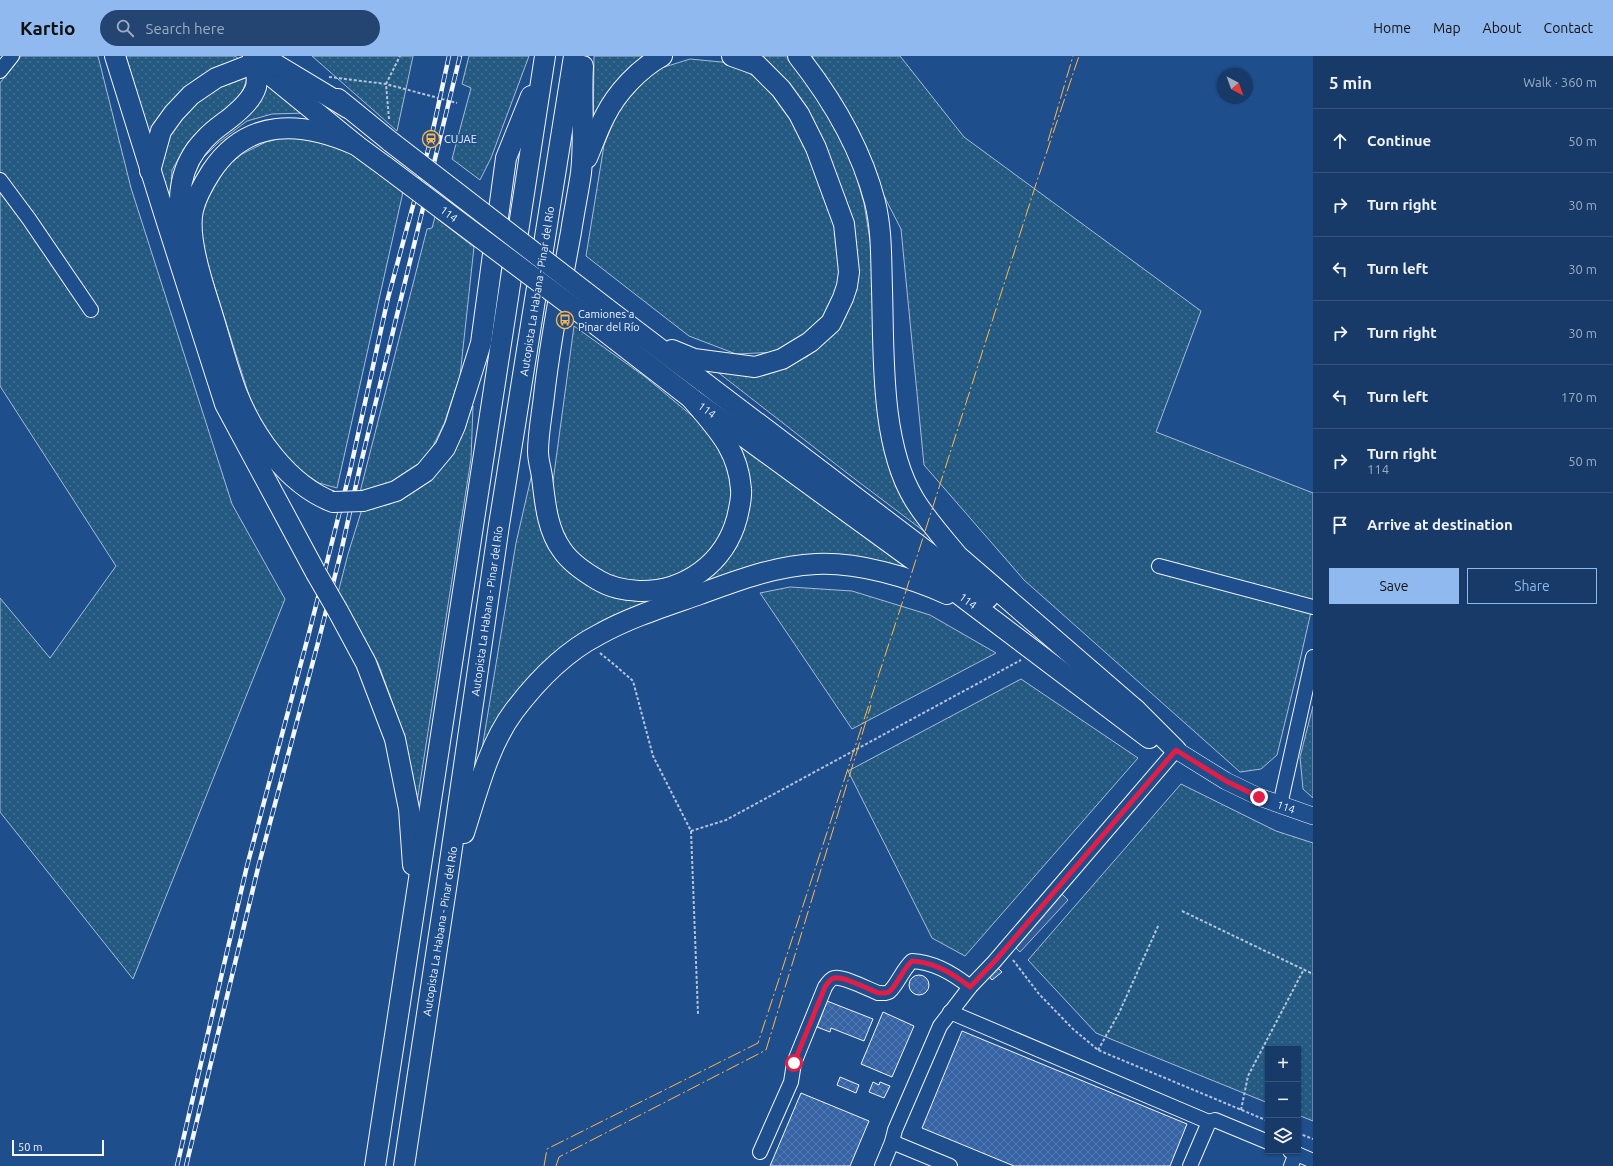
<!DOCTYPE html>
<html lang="en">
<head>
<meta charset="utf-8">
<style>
  :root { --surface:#173a69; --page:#244571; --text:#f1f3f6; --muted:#9eadc0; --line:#36547d; --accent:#90b9f0 }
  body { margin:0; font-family:Ubuntu,sans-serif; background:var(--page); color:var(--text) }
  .controls { position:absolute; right:12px; bottom:12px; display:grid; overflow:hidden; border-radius:0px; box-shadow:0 1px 3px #0004 }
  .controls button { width:36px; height:36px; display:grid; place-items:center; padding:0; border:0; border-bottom:1px solid var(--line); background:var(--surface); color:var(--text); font:20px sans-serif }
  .compass { position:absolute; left:1217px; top:12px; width:36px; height:36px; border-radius:50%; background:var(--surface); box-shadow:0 1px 3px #0004; rotate:139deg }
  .scale { position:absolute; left:12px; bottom:10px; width:92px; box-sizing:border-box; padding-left:4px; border:2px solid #f2f6ff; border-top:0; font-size:11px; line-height:14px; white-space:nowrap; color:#f2f6ff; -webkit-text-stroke:3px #1f4e8c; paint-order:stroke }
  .stop { position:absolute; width:12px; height:12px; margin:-9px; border:3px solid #e11d48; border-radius:50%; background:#fff }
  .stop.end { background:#e11d48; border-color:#fff; box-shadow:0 1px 4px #0008 }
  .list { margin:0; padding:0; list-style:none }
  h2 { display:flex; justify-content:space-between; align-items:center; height:52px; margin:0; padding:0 16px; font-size:17px }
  h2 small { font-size:13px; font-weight:400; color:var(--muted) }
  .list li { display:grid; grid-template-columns:26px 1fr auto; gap:12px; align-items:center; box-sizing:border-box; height:64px; padding:0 16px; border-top:1px solid var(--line) }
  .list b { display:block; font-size:15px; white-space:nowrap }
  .list p { margin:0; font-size:13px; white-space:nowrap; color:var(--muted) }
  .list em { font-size:13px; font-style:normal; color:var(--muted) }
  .actions { display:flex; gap:8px; padding:12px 16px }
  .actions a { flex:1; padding:9px 0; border:1px solid var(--accent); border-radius:0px; text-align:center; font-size:14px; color:var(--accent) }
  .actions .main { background:var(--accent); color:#111 }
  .icon { flex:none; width:22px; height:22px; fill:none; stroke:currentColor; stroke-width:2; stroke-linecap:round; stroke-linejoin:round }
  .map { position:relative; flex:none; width:1313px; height:1110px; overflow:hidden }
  header { display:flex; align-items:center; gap:24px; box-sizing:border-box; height:56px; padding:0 20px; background:var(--accent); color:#111 }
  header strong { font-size:19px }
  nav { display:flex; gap:22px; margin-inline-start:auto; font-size:14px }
  .search { width:280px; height:36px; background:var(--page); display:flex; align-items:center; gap:10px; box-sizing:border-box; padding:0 14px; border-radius:22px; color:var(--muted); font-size:15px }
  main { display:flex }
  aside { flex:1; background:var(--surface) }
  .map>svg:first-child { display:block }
  .green { fill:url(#green-dots); stroke:#a8bbd7 }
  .parking { fill:#305b95; stroke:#a8bbd7 }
  .building { fill:url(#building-cross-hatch); stroke:#f2f6ff }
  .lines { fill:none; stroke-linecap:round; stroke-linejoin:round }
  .minor-casing { stroke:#f2f6ff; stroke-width:16 }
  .major-casing { stroke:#f2f6ff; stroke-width:18 }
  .highway-casing { stroke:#f2f6ff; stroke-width:22 }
  .path { stroke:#b3c4dc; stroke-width:2; stroke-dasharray:3 2; stroke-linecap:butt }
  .minor { stroke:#1f4e8c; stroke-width:14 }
  .major { stroke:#1f4e8c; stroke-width:17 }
  .highway { stroke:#1f4e8c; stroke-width:20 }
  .rail-casing { stroke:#f2f6ff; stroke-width:4.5 }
  .rail { stroke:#1f4e8c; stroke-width:3; stroke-dasharray:9; stroke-linecap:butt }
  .highway-bridge-casing { stroke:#f2f6ff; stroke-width:22; stroke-linecap:butt }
  .highway-bridge { stroke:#1f4e8c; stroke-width:20 }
  .power { stroke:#ffb74d; stroke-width:1; stroke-dasharray:14 3 2 3; stroke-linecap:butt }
  .route { stroke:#e11d48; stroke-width:5 }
  .labels { text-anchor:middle; stroke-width:3; stroke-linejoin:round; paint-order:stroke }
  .poi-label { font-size:11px; fill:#f2f6ff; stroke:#1f4e8c; text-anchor:start }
  .street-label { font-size:11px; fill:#f2f6ff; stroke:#1f4e8c }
</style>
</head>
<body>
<header>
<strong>Kartio</strong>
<div class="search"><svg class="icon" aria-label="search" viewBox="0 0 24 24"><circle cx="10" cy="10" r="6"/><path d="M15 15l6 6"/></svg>Search here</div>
<nav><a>Home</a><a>Map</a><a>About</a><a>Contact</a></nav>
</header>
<main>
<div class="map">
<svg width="1313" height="1110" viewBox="0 0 1313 1110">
  <defs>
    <pattern id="green-dots" width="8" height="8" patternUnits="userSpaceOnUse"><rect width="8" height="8" fill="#245a82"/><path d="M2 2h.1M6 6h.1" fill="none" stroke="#447295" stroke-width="1.8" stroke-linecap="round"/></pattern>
    <pattern id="building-cross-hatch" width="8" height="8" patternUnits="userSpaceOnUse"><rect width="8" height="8" fill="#3563a3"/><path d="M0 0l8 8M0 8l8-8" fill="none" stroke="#537ab1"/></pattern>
  </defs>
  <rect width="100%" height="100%" fill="#1f4e8c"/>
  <g class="green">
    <path d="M21,0h77l33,132 101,316 53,95 -152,380 -133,-167v-214l50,60 66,-92 -116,-180v-303z"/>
    <path d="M126,0h109l5,4 -43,18 -28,25 -20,31z"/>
    <path d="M312,0h101l-16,75z"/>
    <path d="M469,0h60l-38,102 -11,22 -28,-21 19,-71 -9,-4z"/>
    <path d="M594,0h52l-30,26 -23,49z"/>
    <path d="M752,0h36l22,28 26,42 14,29 14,48 9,56 11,185 45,91 -82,-62 -141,-110 78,5 24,-12 27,-25 19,-35 1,-33 -29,-105z"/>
    <path d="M812,0h88l64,81 237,174 -45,121 157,61v110l-15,66 -21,86 -16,14 -21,3 -216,-192 -100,-115 -23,-236z"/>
    <path d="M690,3l42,4 28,17 38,46 40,107 3,33 -6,34 -22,31 -34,21 -43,2 -47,-18 -103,-80 18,-111 17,-41 34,-34z"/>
    <path d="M248,20l-7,19 -53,47 -16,28 -1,19 1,24 -14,-44 8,-32 19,-25 22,-21z"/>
    <path d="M263,25l42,32 -33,1 -25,7 -29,22 -16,16 -15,27 6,-21z"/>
    <path d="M293,79l56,15 54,42 -66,296 -18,-5 -18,-12 -28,-26 -21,-40 -47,-149 -5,-36 7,-27 14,-22 21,-17 24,-12z"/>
    <path d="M435,161l39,30 -14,129 -16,48 -13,26 -14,16 -18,14 -39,12 67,-263 5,-1z"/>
    <path d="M574,270l70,50 70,58 15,26 4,34 -6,31 -9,19 -20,18 -24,14 -35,8 -24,-5 -31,-16 -22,-29 -10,-45z"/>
    <path d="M473,350l-2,53 -54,343 -15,-73 -24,-66 -40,-70 10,-39 14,-45 28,-5 40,-24 27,-38z"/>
    <path d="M736,386l188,134 -102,-19 -221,68 -121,136 36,-218 17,-74 27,89 94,41 80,-52z"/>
    <path d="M790,531l62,4 78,24 66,38 -144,76 -92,-136z"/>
    <path d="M1021,623l117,79 -173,198 -33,-18 -84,-167z"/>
    <path d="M1313,650v92l-10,-9 -3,-32z"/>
    <path d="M1181,728l95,47 37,12v278l-15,-6v-66h-30v54l-172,-70 -68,-73z"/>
  </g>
  <path class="parking" d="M1061,837l7,7 -48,52 -7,-7z"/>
  <g class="building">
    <path d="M996,910l6,6 -10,8 -5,-6z"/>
    <circle cx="919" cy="929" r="10"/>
    <path d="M827,945l46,18 -9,22 -33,-13 -1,4 -13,-5z"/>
    <path d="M883,956l31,14 -22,51 -31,-13z"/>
    <path d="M962,975l225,93 -17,42h-156l-92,-38z"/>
    <path d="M840,1021l19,8 -3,8 -19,-8z"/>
    <path d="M873,1026l6,3 1,-3 10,4 -6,12 -15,-6z"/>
    <path d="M801,1037l68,28 -19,45h-80z"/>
  </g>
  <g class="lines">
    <g class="minor-casing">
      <g id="minor">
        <path d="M0,15l12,-15"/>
        <path d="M0,124l29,39 62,91"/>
        <path d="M1159,510l154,41"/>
        <path d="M1280,749l33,-148"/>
        <path d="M950,956l259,110"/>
        <path d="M892,1086l58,24"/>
        <path d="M1290,1095l23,10"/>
        <path d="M760,1096l31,-70 3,-19 31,-76c2,-3 5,-8 9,-9 9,-2 34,11 44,15 4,0 9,1 12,-2 7,-6 13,-22 22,-30 21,1 42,13 58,26"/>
        <path d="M882,1110l10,-24 3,-12 45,-104 30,-39 24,-25 182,-212"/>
        <path d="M1190,1110l19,-44 6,-2 53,22"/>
        <path d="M1291,1110l5,-13"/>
      </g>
    </g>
    <g class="major-casing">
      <path id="major" d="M1176,694l50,31 33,16 54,19"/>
    </g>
    <g class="highway-casing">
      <g id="highway">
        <path d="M115,0l49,157 61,191 91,169"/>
        <path d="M798,0c34,43 63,92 77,146 7,28 6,58 7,87 2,64 -2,154 32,210 12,20 29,39 44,57l178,154"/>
        <path d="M258,9l98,80 30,22"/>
        <path d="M583,10c-2,36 2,71 -2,107 -3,20 -7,39 -10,59 -10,55 -21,109 -27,164 -2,18 -6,38 -6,56 0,8 3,17 4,25 3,25 5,53 20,73 8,12 24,23 36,30 13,8 26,10 41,11 46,1 86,-28 98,-73 2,-9 5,-20 4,-29 -3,-41 -26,-62 -50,-91"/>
        <path d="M338,43l53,43"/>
        <path d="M587,102c6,-14 11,-29 18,-42 12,-24 34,-47 57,-60"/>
        <path d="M150,115l11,-40 13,-18 17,-18 25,-17 39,-15 12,-3 8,4 73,44"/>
        <path d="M184,177c-9,-34 -4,-69 21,-94 7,-8 16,-14 24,-20 10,-8 23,-19 27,-32 2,-9 -1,-23 -3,-31"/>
        <path d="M606,252l382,290"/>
        <path d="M598,270l93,72 228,166 230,174"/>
        <path d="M672,294l22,9 61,8 27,-8 28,-17 21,-19 12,-25 4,-12 2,-14 -5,-48 -28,-76 -17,-34 -18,-25 -24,-24 -25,-9"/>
        <path d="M363,445l33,-10 29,-19 20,-24 10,-22 26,-83 25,-185 25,-62"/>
        <path d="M333,446c-45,-17 -80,-67 -97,-111 -10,-27 -17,-56 -26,-84 -8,-25 -23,-71 -17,-97 3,-13 11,-27 18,-38 36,-55 91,-51 145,-27"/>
        <path d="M338,555l28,52 29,76 14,70 4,56"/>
        <path d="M1125,646l11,8 40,40"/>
        <path d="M464,777c13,-40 24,-87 50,-122 22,-29 51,-59 84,-76 32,-18 68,-29 102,-41 38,-14 75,-28 116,-30 42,-2 93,13 131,30"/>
        <path d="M375,1110l170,-1110"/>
        <path d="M404,1110l43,-284 52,-357 75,-469"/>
      </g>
    </g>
    <g class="path">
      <path d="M329,21l57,7 71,19"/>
      <path d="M389,63l-3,-35 14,-28"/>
      <path d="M600,597l16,13 17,15 20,75 38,75 7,183"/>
      <path d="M691,775l35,-11 295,-160"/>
      <path d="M1182,855l131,63"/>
      <path d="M1013,904l26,34 34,35 25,21 170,71"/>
      <path d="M1098,994l21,-37 40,-89"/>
      <path d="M1241,1054l7,-34 56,-107"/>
      <path d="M1298,1077l15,6"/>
    </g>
    <use href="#minor" class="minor"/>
    <use href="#major" class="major"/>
    <use href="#highway" class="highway"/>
    <g class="rail-casing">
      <g id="rail">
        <path d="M177,1110l70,-300 62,-233 41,-162 38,-173 43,-159 18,-83"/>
        <path d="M186,1110l73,-302 60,-225 22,-87 19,-85 100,-411"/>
      </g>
    </g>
    <use href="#rail" class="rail"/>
    <g class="highway-bridge-casing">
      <g id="highway-bridge">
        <path d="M391,86l215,166"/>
        <path d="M386,111l212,159"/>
        <path d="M333,446l30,-1"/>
        <path d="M316,517l22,38"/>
      </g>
    </g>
    <use href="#highway-bridge" class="highway-bridge"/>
    <g class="power">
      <path d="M1048,85l25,-85"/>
      <path d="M544,1110l3,-17 211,-106 139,-424 139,-435 43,-128"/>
      <path d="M556,1110l3,-9 207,-107 105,-345"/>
    </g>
  </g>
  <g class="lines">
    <path class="route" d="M794,1007l31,-76c2,-3 5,-8 9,-9 10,-2 34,11 44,15 4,0 9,1 12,-2 7,-6 13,-22 22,-30 21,1 42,13 58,26l24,-25 182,-212 50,31 33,16"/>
  </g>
  <defs>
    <g id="station-ring" transform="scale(0.9)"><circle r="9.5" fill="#1f4e8c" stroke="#ffb74d" stroke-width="1.5"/><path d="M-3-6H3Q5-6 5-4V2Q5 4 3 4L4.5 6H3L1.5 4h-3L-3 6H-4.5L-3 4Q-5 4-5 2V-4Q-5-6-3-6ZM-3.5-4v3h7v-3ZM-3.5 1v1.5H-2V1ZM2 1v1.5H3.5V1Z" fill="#ffb74d"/></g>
    <g id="bus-ring" transform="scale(0.9)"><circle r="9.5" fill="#1f4e8c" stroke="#ffb74d" stroke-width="1.5"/><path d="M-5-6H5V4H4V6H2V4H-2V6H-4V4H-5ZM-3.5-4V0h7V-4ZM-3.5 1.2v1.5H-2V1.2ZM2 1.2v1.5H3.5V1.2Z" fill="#ffb74d"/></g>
  </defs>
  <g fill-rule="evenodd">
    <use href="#station-ring" x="431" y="83"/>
    <use href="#bus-ring" x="565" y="264"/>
  </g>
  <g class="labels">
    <g class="poi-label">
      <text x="444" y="87">CUJAE</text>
      <text x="578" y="262">Camiones a<tspan x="578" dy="13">Pinar del Río</tspan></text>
    </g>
    <g class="street-label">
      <text transform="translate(449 158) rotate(37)" y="4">114</text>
      <text transform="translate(537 235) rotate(-81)" y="4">Autopista La Habana - Pinar del Río</text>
      <text transform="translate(707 354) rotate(36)" y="4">114</text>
      <text transform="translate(968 545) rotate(37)" y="4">114</text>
      <text transform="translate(487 555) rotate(-82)" y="4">Autopista La Habana - Pinar del Río</text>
      <text transform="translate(1286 751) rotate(19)" y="4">114</text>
      <text transform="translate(440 875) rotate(-81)" y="4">Autopista La Habana - Pinar del Río</text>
    </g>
  </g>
</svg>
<div class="controls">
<button>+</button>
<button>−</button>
<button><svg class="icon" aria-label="layers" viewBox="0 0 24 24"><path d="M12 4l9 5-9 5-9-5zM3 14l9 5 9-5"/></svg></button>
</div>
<svg class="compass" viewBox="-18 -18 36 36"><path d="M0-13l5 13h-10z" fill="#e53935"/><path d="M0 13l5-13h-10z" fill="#9eadc0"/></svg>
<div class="scale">50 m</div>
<div class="stop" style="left:794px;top:1007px"></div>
<div class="stop end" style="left:1259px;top:741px"></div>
</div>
<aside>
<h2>5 min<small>Walk · 360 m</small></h2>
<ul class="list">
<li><svg class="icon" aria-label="ahead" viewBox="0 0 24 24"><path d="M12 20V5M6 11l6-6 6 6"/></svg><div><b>Continue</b></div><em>50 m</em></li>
<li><svg class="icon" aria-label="right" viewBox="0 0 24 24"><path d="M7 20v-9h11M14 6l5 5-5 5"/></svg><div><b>Turn right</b></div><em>30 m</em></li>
<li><svg class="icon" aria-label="left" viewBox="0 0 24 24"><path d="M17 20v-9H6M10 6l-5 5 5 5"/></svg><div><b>Turn left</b></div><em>30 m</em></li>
<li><svg class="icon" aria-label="right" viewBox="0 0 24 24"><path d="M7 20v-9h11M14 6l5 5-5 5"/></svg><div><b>Turn right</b></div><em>30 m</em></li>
<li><svg class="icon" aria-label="left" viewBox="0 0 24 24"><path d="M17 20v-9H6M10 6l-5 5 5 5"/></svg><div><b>Turn left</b></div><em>170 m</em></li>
<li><svg class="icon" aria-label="right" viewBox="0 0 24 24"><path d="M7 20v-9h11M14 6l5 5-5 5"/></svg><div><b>Turn right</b><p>114</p></div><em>50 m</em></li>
<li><svg class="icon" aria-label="arrive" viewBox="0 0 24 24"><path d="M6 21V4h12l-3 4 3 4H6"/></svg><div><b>Arrive at destination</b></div></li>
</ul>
<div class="actions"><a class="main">Save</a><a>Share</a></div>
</aside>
</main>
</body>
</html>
